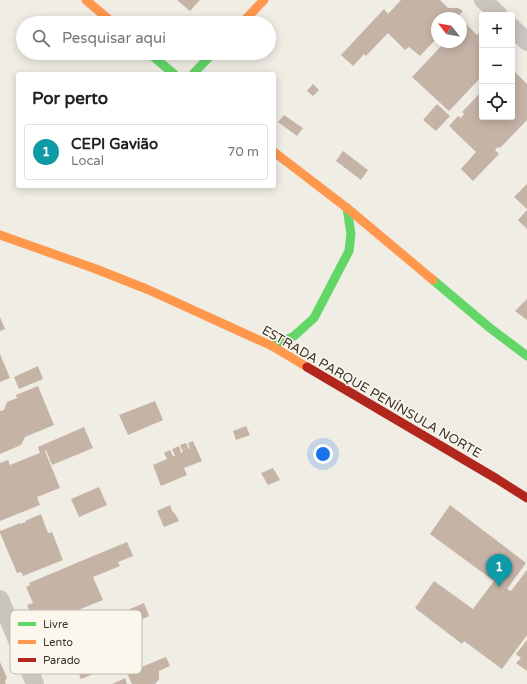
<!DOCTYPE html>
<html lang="pt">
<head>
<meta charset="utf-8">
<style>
  :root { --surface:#fff; --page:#f2f2f2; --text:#202124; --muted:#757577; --line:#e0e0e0; --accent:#7a736b }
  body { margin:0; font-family:"Varela Round",sans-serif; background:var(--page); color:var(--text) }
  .controls { position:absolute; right:12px; top:12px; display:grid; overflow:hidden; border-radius:4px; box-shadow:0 2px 10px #0003 }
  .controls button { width:36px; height:36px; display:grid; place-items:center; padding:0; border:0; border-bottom:1px solid var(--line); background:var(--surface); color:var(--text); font:20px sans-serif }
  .compass { position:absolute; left:431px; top:12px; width:36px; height:36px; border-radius:50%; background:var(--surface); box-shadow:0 2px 10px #0003; rotate:301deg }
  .you { position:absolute; left:323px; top:454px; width:14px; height:14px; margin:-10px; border:3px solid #fff; border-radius:50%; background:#1a73e8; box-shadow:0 0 0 6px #1a73e833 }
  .badge { display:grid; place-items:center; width:26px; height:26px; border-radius:50%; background:var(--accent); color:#fff; font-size:13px; font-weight:700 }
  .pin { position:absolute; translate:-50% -33px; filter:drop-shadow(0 1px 2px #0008) }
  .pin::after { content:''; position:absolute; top:21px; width:14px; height:12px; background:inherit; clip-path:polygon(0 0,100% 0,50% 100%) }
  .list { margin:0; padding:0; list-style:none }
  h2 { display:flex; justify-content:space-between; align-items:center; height:52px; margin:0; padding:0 16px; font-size:17px }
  h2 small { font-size:13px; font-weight:400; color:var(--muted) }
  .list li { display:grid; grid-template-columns:26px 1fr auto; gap:12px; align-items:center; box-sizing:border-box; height:56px; margin:0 8px 8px; padding:0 8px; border:1px solid var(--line); border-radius:4px }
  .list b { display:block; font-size:15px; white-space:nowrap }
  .list p { margin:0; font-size:13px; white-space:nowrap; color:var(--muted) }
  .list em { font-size:13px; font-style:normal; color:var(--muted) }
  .icon { flex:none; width:22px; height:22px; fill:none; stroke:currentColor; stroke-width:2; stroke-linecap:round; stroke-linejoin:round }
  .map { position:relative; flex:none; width:527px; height:684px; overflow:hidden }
  .search { position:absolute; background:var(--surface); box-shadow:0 2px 10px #0003; left:16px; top:16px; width:260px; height:44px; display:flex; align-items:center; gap:10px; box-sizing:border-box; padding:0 14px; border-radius:22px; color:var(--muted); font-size:15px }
  .panel { position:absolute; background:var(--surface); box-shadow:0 2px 10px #0003; left:16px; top:72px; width:260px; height:116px; border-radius:4px }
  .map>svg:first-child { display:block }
  .building { fill:#c5b3a6 }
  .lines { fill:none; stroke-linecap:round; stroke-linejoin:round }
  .street { stroke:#c9c4bd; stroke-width:18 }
  .fast { stroke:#63d668; stroke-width:9 }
  .slow { stroke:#ff974d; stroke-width:9 }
  .jam { stroke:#b3261e; stroke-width:9 }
  .labels { text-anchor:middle; stroke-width:3; stroke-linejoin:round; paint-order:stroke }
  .street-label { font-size:13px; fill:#3b322a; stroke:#fbf7ed }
  .key { fill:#fbf7ed; stroke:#c1bcb2; stroke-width:1 }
  .key-label { font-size:11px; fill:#3b322a }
</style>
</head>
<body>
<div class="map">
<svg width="527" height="684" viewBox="0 0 527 684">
  <rect width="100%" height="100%" fill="#f0ede5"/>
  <g class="building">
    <path d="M177,0h23l-10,11z"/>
    <path d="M401,0h39l8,8h10l5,3 -7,7h-19v20l-17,18 -11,-9 -4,3 -17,-17 -22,23 -2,-2 -11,12 -12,-11 43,-46 4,5z"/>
    <path d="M464,22l13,13 3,-3 2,2v42l-33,35 -37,-34 33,-35h16v-17z"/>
    <path d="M512,69l15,15v36l-27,28 -2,-1 -3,3 4,4 -26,27 -12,-12 15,-17 -27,-26 9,-10 3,2 3,-4 -2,-2 20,-21v26h30z"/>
    <path d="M313,84l6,6 -6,6 -6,-5z"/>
    <path d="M437,104l13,12 -14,15 -13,-11z"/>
    <path d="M284,115l19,13 -6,8 -19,-14z"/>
    <path d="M343,151l25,19 -7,10 -25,-19z"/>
    <path d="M527,184v25l-13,-12z"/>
    <path d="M527,210v19l-9,-9z"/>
    <path d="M527,299v21l-12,-9z"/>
    <path d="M0,317l5,12 -5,2z"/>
    <path d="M0,354l10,24 -10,4z"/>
    <path d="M38,366l5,13 -24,10 -5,-12z"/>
    <path d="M38,386l16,39 -29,12 -4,8 -21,9v-43l4,-1 3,-8 10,-4 -1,-3z"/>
    <path d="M155,401l8,19 -35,15 -9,-20z"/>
    <path d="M246,426l4,9 -14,5 -3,-9z"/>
    <path d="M84,427l9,21 -41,17 -6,-15 -1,1 15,37 -23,9 3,8 -40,16v-58l8,-3 2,5 30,-12 -2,-6z"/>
    <path d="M193,441l9,20 -18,7 3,7 -26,11 -8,-21 14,-6 -3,-6 6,-3 3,6h2l-3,-7 7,-3 2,7 2,-1 -3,-7 6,-2 3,6h1l-2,-6z"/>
    <path d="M273,468l7,12 -12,5 -7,-12z"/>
    <path d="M99,487l8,18 -28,12 -8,-18z"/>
    <path d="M170,505l3,8 1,-1 5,9 -15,6 -7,-16z"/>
    <path d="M450,505l76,58 -19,26 4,2 16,-21v65l-25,34 -38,-28 -2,3 -47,-36 19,-27 39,28 21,-28 -64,-47z"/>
    <path d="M41,514l7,19 4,-1 11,28 -40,16 -2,-4 -4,1 -17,-40v-2l20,-8v1l6,-2 -1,-1z"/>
    <path d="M127,542l6,14 -15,6 2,4 -27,11 10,23 -67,27 -9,-22 6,-2 -7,-16 4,-2 -1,-2 57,-24 6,13 -6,-13z"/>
    <path d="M144,603l5,13 -20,9 -6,-13z"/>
    <path d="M106,620l17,42 -42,17 -8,-20 -7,3 -9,-20 8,-3 -1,-2z"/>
    <path d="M527,640v31l-11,-8 5,-5 -5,-4z"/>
    <path d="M166,657l4,9 -11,5v8l-4,5h-23l-5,-11z"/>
    <path d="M0,662l7,16 -2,3 1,3h-6z"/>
    <path d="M125,678l2,6h-15z"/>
  </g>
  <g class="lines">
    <g class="street">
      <path d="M483,0l16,15"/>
      <path d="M512,27l15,15"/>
      <path d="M0,599l35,85"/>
    </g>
    <g class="fast">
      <path d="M149,53l25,21"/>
      <path d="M193,74l20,-21"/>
      <path d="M433,280l57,48 37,28"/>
      <path d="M272,346l22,-10 20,-18 35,-67 2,-17 -4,-26"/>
    </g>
    <g class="slow">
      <path d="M86,0l27,23"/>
      <path d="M242,23l22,-23"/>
      <path d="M274,152l73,56 86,72"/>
      <path d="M0,235l96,34 53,21 123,56 35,21"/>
    </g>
    <path class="jam" d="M307,367l190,112 30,19"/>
  </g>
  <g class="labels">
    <g class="street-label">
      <text transform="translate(372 391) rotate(30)" y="5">ESTRADA PARQUE PENÍNSULA NORTE</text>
    </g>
  </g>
  <rect x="10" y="610" width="132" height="64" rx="6" class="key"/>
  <rect x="18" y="622" width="18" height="4" fill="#63d668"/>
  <rect x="18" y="640" width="18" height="4" fill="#ff974d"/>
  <rect x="18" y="658" width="18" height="4" fill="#b3261e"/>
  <g class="key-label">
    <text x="43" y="628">Livre</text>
    <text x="43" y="646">Lento</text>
    <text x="43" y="664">Parado</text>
  </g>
</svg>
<div class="controls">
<button>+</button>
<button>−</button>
<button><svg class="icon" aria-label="locate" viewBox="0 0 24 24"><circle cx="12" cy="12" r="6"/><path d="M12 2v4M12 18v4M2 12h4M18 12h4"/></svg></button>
</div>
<svg class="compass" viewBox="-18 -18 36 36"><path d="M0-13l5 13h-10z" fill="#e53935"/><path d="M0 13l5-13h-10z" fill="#757577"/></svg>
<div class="you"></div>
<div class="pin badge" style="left:499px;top:587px;background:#0f9aa8">1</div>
<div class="search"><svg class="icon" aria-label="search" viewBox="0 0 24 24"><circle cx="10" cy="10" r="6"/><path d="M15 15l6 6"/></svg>Pesquisar aqui</div>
<section class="panel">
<h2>Por perto<small></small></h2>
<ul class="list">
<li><span class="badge" style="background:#0f9aa8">1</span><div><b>CEPI Gavião</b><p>Local</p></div><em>70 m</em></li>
</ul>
</section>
</div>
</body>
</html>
